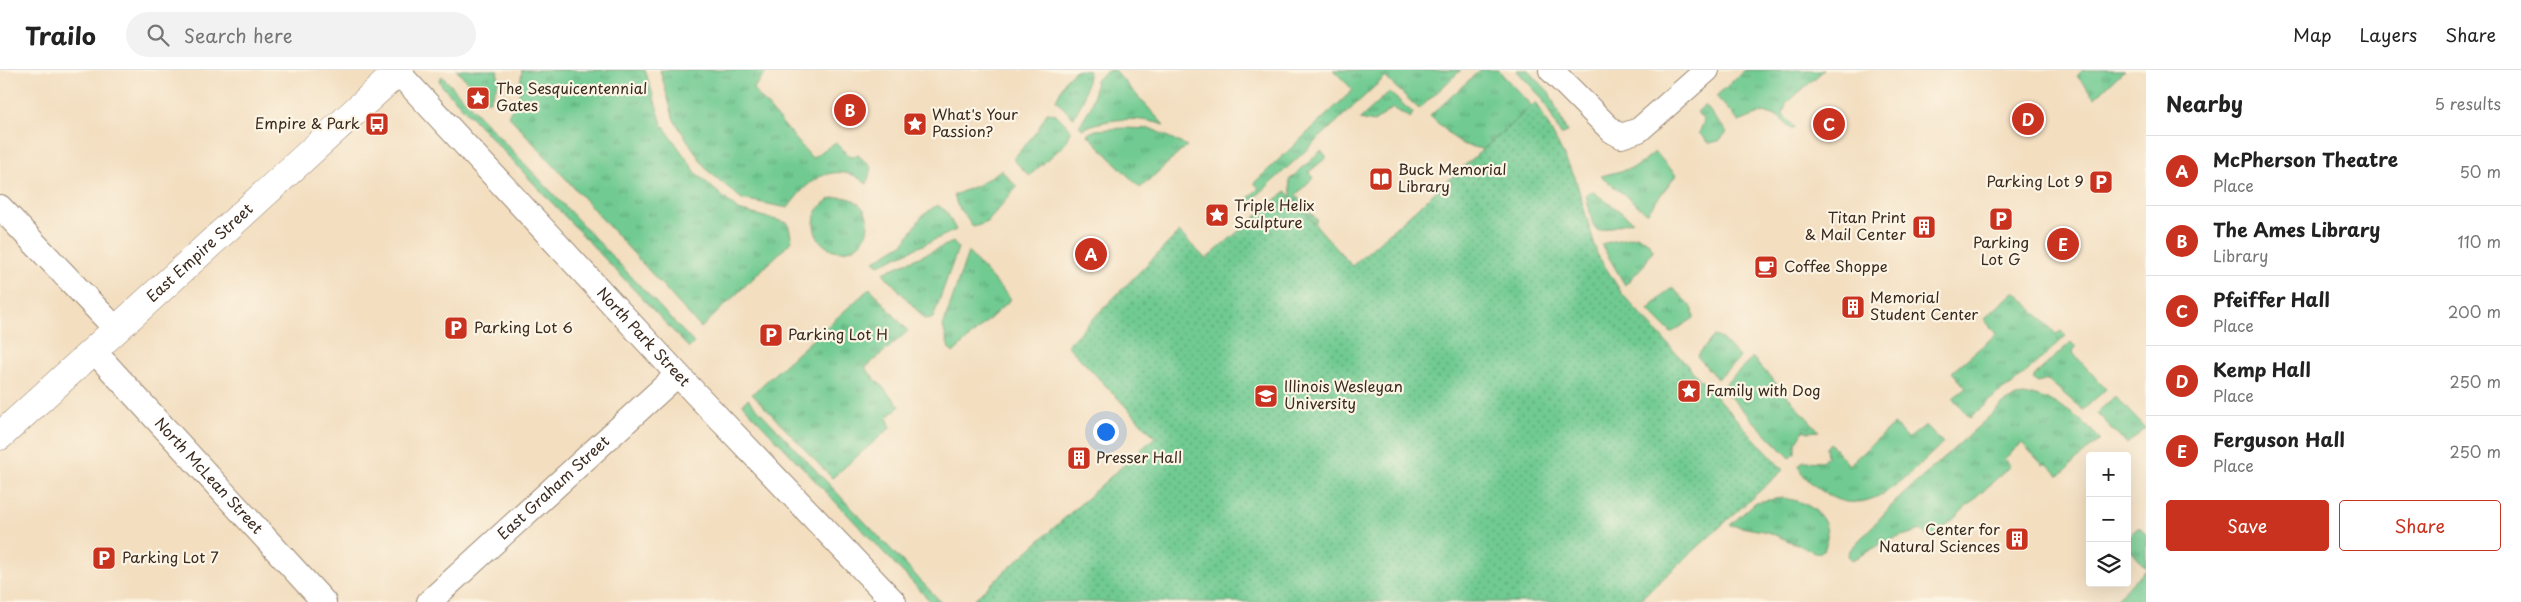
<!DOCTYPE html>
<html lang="en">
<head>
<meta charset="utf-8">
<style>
  :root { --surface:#fff; --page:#f2f2f2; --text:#222; --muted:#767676; --line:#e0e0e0; --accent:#c8321e }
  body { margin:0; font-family:"Playpen Sans",sans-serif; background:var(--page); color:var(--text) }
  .controls { position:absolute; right:15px; bottom:15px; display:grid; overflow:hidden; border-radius:5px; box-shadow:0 5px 20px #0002 }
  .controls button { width:45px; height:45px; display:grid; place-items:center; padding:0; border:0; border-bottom:1px solid var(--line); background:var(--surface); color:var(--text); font:25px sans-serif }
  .you { position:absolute; left:1105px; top:361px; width:18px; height:18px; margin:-12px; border:4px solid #fff; border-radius:50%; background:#1a73e8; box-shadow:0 0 0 8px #1a73e833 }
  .badge { display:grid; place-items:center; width:32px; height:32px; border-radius:50%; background:var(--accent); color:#fff; font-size:16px; font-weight:700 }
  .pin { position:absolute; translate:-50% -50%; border:2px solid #fff; box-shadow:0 1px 5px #0006 }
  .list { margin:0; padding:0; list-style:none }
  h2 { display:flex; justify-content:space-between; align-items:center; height:65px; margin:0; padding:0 20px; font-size:21px }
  h2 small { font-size:16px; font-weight:400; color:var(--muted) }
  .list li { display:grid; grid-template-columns:32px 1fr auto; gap:15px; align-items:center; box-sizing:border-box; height:70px; padding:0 20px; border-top:1px solid var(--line) }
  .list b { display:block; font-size:19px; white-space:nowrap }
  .list p { margin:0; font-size:16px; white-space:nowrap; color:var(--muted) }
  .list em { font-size:16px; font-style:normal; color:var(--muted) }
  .actions { display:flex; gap:10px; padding:15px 20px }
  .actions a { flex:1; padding:11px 0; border:1px solid var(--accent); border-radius:5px; text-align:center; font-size:18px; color:var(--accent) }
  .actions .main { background:var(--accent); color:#fff }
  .icon { flex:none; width:28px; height:28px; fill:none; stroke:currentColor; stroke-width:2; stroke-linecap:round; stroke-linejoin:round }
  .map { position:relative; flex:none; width:2146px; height:532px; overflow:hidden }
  header { display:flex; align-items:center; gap:30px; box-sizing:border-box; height:70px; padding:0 25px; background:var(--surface); border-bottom:1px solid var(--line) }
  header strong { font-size:24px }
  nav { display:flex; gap:28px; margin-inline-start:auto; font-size:18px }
  .search { width:350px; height:45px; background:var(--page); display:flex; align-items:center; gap:12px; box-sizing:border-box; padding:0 18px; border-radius:28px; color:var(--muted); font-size:19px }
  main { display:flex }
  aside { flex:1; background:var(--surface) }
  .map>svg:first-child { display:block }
  .grass { fill:url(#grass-tufts); stroke:#557a58 }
  .park { fill:url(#park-dots); stroke:#557a58 }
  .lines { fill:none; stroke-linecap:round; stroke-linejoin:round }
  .minor-casing { stroke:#97846f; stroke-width:26 }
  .primary-casing { stroke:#97846f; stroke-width:29 }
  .minor { stroke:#fff; stroke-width:24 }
  .primary { stroke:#fff; stroke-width:28 }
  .labels { text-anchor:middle; stroke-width:4.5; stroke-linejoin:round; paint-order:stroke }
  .poi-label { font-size:15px; fill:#3b2a1e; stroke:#fcf5e5; text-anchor:start }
  .street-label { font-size:15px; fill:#3b2a1e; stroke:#fcf5e5 }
</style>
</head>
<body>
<header>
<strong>Trailo</strong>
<div class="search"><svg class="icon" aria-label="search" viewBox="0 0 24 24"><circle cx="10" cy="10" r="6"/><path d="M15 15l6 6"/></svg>Search here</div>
<nav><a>Map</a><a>Layers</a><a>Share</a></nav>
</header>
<main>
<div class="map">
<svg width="2146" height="532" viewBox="0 0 2146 532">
  <defs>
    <pattern id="grass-tufts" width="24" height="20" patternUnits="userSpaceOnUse" patternTransform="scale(1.25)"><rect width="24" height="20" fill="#6fca91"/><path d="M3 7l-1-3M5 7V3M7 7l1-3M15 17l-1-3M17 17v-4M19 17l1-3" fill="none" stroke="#5ca476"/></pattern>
    <pattern id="park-dots" width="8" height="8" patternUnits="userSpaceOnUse" patternTransform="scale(1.25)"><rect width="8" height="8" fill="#6fca91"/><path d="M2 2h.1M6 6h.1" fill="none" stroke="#5ca476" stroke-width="1.8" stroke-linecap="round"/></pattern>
  </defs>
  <rect width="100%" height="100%" fill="#fcf5e5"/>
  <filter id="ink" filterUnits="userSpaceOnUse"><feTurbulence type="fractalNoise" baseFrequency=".02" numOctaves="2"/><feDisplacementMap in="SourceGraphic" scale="10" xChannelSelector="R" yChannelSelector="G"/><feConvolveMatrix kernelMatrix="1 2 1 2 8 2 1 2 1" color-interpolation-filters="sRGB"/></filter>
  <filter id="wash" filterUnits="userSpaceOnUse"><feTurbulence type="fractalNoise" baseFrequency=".0096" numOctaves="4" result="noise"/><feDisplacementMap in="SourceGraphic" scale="20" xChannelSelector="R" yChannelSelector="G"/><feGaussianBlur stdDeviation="1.12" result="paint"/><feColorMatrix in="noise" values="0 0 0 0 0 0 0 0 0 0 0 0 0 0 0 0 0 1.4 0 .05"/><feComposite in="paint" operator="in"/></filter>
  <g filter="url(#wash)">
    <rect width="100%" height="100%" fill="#f3dec0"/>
    <g class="grass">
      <path d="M456,0h41l2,11 -10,21z"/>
      <path d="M522,0h123l17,54 35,50 41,36 50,13 4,18 -91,87 -193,-213 10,-14z"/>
      <path d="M660,0h108l-15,19 59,69 24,-16 14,15 8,-2 13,12 -4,17c-5,-3 -11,-9 -17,-10 -29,-7 -47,13 -62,34l-46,-9 -35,-29 -33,-50z"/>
      <path d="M1076,0l13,1 -6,30 -10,17 -17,-18 10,-21z"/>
      <path d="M1109,0h5l50,55c-25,-9 -58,-7 -82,4l-3,-3 13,-21 4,-25z"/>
      <path d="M1333,0h128l-42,39 -34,-32 -139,129 -2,-4 15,-14 -5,-5 99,-93z"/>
      <path d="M1480,0h18l31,33 36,66 -104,-25 -31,-28z"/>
      <path d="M1516,0h12l21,22 18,40 -6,3 -19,-37z"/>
      <path d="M1745,0h79l-38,34 -3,11 12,12 -3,3 -13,-13 -15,-5 -25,10 -23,-26z"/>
      <path d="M2083,0h41l-29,28 -18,-22z"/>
      <path d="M442,6l252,267 -5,5 -247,-262 -3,-6z"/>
      <path d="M1389,22l24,21 -3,5 -17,-10 -19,14 -14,-3z"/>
      <path d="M1705,35l22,27 -8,9 -10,2 -10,-10 5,-12 -7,-9z"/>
      <path d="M1047,43l9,1 15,16 -7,15 -35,31 -16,-17 24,-28z"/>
      <path d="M1124,58l28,1 35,17 -47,42 -53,-54 9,-4z"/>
      <path d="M1321,81l6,6 -18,15 5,5 -18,18 21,25 -10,14 -11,-9 -7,-45z"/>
      <path d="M1655,82l21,23 -29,38 -46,-37 35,-9z"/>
      <path d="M1001,100l16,17 -31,36 -13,4 -16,-22 -3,-10 24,-10z"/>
      <path d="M1592,121l41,30 -35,10 -5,-6 -7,-30z"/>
      <circle cx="841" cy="154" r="27"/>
      <path d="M937,135l9,6 10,19 -77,35 -5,-4 30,-18 18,-27z"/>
      <path d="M1636,166l12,6 5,8 -9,15 -19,20 -24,-41z"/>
      <path d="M953,172l5,6 -25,70 -8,1 -42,-46z"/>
      <path d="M968,182l43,47 -58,54 -4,-4 -6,-23z"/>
      <path d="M1672,217l21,22 1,9 -23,15 -23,-23z"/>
      <path d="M870,218l38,43 -43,37 35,38 -13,12 4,9 -59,51 -80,-84z"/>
      <path d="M2015,221l41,43 5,-3 5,5 -48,44 -20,13 -28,25 -17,-20 13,-10 -14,-16 44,-38 -12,-15z"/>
      <path d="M1714,266l8,3 18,19 -23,21 -20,-23z"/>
      <path d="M2071,272l5,5 -4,5 34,37 -23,21 -35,-30 -11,3 -4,-4 2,-4z"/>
      <path d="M1753,288l66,73 -11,1 -4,-2 -9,15v8l-5,5 -66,-67 -1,-5z"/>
      <path d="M2032,325c29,7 48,23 68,44l-41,37 -13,-13 -3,2 -21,-22 -18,16 6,7 -79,74 -10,-10 -34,11 -35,19 -4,-4 1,-5 46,-49 108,-98 13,-7z"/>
      <path d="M2115,326l30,32 -18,16 -30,-31z"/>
      <path d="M748,329l193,203h-10l-189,-198z"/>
      <path d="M1894,354l14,15 18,-14 17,18c-33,29 -75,83 -121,48 -9,-6 -20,-15 -24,-25l6,-5 18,1 5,-6 -1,-8 4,-5 19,22z"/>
      <path d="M1782,428c29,3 54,21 42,53l-7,2 -49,-21 -38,-7 26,-23z"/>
      <path d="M2139,457l7,8v33l-19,-22v-9z"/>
      <path d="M2146,500v32h-34z"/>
    </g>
    <path class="park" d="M1536,32l39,75 22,77 26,41 160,175 -146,132h-666l184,-165 -88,-92 112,-113 27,27 80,-68 66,75z"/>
  </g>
  <g filter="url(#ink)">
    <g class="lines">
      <g class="minor-casing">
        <g id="minor">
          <path id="s1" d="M396,0l298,322 200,210"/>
          <path d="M1551,0l61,61 9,5 18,-6 68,-60"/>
          <path d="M0,137l116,122"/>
          <path id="s2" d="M93,280l231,252"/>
          <path id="s3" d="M429,532l248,-227"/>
        </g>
      </g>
      <g class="primary-casing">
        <g id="primary">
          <path id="s4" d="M0,366l400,-366"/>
        </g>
      </g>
      <use href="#minor" class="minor"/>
      <use href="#primary" class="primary"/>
    </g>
  </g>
  <defs>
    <g id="sight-square" transform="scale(1.25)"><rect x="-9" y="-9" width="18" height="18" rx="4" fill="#c8321e" stroke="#fcf5e5"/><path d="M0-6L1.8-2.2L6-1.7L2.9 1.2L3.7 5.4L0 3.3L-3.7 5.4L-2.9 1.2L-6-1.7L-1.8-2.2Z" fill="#fff"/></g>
    <g id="bus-square" transform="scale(1.25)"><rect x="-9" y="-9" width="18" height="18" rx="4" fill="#c8321e" stroke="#fcf5e5"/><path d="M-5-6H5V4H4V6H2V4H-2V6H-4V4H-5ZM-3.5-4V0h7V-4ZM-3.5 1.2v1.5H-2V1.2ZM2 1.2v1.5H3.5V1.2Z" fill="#fff"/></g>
    <g id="library-square" transform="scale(1.25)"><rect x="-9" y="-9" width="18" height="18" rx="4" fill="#c8321e" stroke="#fcf5e5"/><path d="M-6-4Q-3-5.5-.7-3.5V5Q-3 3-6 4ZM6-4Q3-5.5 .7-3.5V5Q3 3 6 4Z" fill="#fff"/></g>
    <g id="parking-square" transform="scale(1.25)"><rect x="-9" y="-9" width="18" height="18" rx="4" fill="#c8321e" stroke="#fcf5e5"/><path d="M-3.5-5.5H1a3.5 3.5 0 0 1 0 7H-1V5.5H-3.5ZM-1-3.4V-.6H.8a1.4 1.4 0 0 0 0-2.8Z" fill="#fff"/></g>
    <g id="building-square" transform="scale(1.25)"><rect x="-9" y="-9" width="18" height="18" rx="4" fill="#c8321e" stroke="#fcf5e5"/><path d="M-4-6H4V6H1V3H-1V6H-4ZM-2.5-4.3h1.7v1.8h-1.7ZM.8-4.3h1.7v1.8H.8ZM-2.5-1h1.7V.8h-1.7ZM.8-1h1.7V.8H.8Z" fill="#fff"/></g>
    <g id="cafe-square" transform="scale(1.25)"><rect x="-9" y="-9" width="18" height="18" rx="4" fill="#c8321e" stroke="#fcf5e5"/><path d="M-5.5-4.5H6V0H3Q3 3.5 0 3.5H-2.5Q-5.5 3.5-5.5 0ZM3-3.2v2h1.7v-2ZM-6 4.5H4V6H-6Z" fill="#fff"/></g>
    <g id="university-square" transform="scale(1.25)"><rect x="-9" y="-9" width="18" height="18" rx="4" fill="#c8321e" stroke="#fcf5e5"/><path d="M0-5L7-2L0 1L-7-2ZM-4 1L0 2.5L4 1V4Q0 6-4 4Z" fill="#fff"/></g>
  </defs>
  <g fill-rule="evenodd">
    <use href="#sight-square" x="478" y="28"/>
    <use href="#bus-square" x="377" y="54"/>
    <use href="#sight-square" x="915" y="54"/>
    <use href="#library-square" x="1381" y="109"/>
    <use href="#parking-square" x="2101" y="112"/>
    <use href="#sight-square" x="1217" y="145"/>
    <use href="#parking-square" x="2001" y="149"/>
    <use href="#building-square" x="1924" y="157"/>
    <use href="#cafe-square" x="1766" y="197"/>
    <use href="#building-square" x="1853" y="237"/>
    <use href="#parking-square" x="456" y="258"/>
    <use href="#parking-square" x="771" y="265"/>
    <use href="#sight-square" x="1689" y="321"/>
    <use href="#university-square" x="1266" y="326"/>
    <use href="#building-square" x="1079" y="388"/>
    <use href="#building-square" x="2017" y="469"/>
    <use href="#parking-square" x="104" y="488"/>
  </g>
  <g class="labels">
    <g class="poi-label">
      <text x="496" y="24">The Sesquicentennial<tspan x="496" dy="17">Gates</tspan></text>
      <text x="932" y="50">What's Your<tspan x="932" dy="17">Passion?</tspan></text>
      <text x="360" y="59" text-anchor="end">Empire &amp; Park</text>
      <text x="1398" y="105">Buck Memorial<tspan x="1398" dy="17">Library</tspan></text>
      <text x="2084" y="117" text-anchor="end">Parking Lot 9</text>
      <text x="1234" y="141">Triple Helix<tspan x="1234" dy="17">Sculpture</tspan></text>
      <text x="1906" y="153" text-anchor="end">Titan Print<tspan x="1906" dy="17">&amp; Mail Center</tspan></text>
      <text x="2001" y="178" text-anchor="middle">Parking<tspan x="2001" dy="17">Lot G</tspan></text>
      <text x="1784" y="202">Coffee Shoppe</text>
      <text x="1870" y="233">Memorial<tspan x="1870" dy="17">Student Center</tspan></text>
      <text x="474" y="263">Parking Lot 6</text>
      <text x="788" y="270">Parking Lot H</text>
      <text x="1284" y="322">Illinois Wesleyan<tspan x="1284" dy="17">University</tspan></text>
      <text x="1706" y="326">Family with Dog</text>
      <text x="1096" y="393">Presser Hall</text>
      <text x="2000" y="465" text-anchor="end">Center for<tspan x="2000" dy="17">Natural Sciences</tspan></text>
      <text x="122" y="493">Parking Lot 7</text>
    </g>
    <g class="street-label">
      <text dy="5" stroke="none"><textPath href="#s4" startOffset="271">East Empire Street</textPath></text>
      <text dy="5" stroke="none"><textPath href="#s1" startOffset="364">North Park Street</textPath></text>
      <text dy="5" stroke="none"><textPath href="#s2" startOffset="171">North McLean Street</textPath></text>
      <text dy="5" stroke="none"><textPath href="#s3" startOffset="169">East Graham Street</textPath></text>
    </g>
  </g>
</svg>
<div class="controls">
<button>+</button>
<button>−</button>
<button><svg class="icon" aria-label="layers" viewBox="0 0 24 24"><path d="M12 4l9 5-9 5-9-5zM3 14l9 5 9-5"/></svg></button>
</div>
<div class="you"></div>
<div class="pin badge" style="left:1091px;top:184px">A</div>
<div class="pin badge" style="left:850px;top:40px">B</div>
<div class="pin badge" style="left:1829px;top:54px">C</div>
<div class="pin badge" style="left:2028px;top:49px">D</div>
<div class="pin badge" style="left:2063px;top:174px">E</div>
</div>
<aside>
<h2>Nearby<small>5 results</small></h2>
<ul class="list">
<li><span class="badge">A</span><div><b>McPherson Theatre</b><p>Place</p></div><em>50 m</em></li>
<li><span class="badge">B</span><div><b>The Ames Library</b><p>Library</p></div><em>110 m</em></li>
<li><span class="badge">C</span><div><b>Pfeiffer Hall</b><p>Place</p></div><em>200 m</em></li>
<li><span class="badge">D</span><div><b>Kemp Hall</b><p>Place</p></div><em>250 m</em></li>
<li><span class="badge">E</span><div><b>Ferguson Hall</b><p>Place</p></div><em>250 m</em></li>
</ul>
<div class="actions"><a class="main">Save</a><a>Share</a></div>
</aside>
</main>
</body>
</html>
